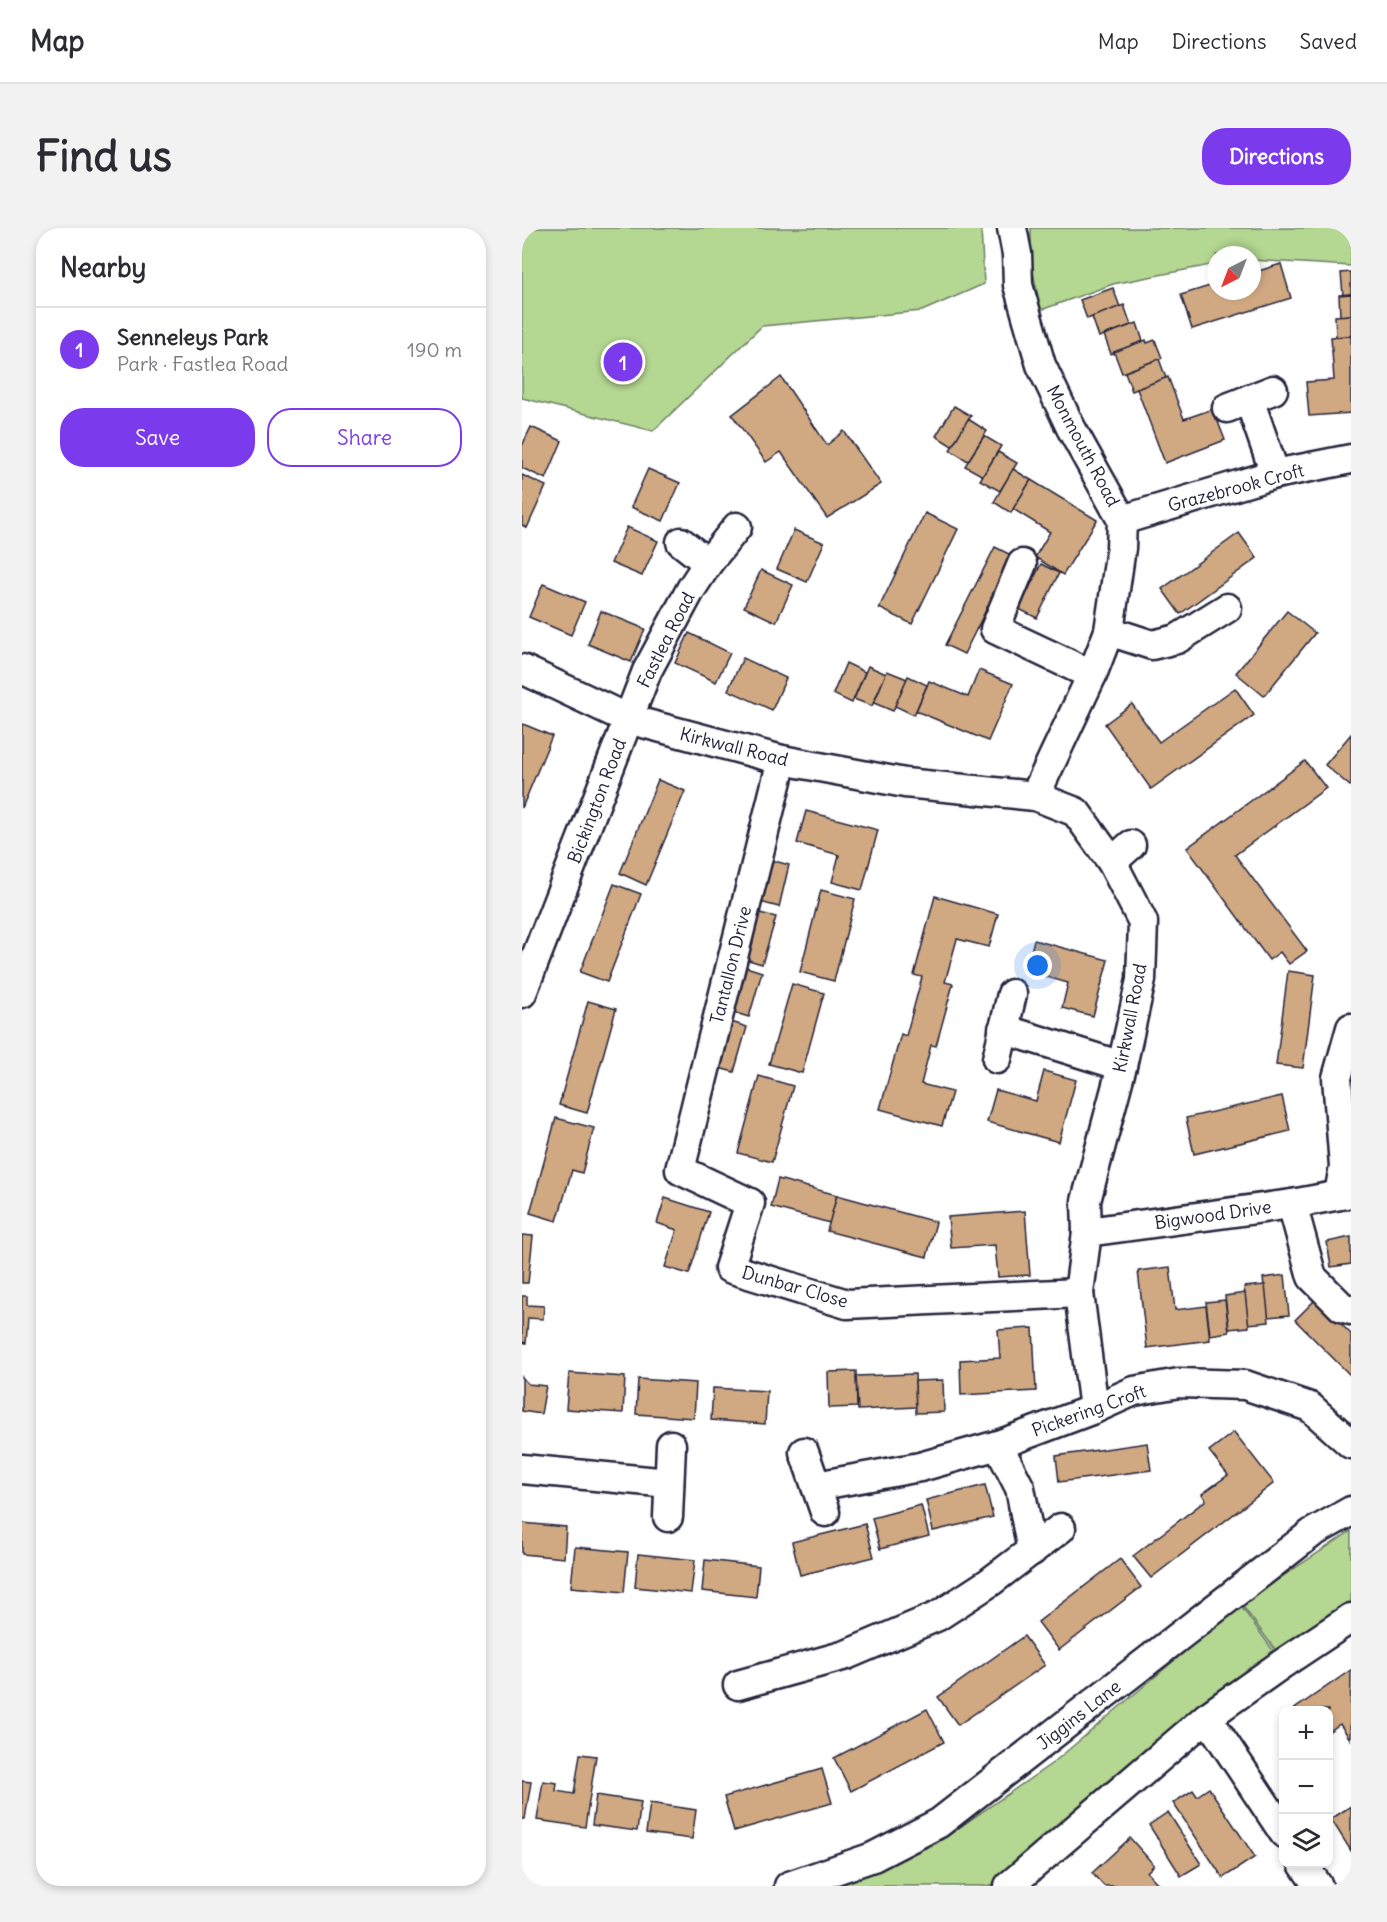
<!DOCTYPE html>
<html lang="en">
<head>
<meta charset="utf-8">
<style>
  :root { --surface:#fff; --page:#f2f2f3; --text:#2b2b33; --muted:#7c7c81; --line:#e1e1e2; --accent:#7c3aed }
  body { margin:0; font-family:Delius,sans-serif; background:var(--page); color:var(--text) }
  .controls { position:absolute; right:18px; bottom:18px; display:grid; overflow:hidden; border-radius:12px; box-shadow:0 3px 9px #0003 }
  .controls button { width:54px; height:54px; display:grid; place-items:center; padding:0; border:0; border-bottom:2px solid var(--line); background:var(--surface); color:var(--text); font:30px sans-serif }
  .compass { position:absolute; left:685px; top:18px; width:54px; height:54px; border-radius:50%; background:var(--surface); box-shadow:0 3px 9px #0003; rotate:222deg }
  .you { position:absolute; left:516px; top:738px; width:21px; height:21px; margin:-15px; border:4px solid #fff; border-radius:50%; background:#1a73e8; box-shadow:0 0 0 9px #1a73e833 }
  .badge { display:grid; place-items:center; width:39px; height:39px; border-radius:50%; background:var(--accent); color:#fff; font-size:20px; font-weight:700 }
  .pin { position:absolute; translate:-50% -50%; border:3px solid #fff; box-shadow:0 2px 6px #0006 }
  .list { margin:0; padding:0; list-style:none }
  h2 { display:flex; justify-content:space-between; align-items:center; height:78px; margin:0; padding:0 24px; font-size:26px }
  h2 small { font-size:20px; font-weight:400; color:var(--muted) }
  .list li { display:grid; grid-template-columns:39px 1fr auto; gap:18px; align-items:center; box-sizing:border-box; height:84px; padding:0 24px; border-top:2px solid var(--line) }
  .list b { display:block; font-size:22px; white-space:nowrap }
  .list p { margin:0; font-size:20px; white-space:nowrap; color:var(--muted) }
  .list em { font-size:20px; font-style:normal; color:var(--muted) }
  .actions { display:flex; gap:12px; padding:18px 24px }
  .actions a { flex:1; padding:14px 0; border:2px solid var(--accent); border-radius:24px; text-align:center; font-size:21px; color:var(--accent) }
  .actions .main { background:var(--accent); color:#fff }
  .icon { flex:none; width:33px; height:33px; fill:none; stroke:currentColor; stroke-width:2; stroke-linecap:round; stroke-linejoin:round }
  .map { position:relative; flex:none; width:829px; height:1658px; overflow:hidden; border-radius:24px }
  header { display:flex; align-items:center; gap:36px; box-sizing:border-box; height:84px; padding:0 30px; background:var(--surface); border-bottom:2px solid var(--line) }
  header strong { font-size:28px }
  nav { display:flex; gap:33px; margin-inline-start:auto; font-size:21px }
  .intro { display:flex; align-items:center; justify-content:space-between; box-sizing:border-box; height:144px; padding:0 36px }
  h1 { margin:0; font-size:42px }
  .button { padding:15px 27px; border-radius:24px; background:var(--accent); color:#fff; font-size:21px; font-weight:700 }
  main { display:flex; gap:36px; padding:0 36px }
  aside { flex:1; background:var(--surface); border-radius:24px; box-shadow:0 3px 9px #0003 }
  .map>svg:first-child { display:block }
  .green { fill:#b4d791; stroke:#6b7c66; stroke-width:1.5 }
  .building { fill:#d0a982; stroke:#22223b; stroke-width:1.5 }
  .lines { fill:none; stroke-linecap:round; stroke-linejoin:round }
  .minor-casing { stroke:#22223b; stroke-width:33 }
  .minor { stroke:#fff; stroke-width:28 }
  .labels { text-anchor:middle; stroke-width:5; stroke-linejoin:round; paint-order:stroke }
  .street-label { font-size:18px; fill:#22223b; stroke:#fff }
</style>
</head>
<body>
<header>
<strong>Map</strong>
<nav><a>Map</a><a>Directions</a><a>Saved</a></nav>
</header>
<div class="intro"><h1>Find us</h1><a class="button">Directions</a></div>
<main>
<aside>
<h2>Nearby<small></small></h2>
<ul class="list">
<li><span class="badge">1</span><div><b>Senneleys Park</b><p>Park · Fastlea Road</p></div><em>190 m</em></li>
</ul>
<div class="actions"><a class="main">Save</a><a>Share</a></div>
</aside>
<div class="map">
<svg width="829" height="1658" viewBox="0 0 829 1658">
  <rect width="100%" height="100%" fill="#fff"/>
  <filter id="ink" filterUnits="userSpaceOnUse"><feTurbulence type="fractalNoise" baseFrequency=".0167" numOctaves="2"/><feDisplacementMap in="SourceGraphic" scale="12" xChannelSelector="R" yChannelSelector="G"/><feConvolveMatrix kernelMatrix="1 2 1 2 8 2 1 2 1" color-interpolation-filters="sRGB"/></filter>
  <g filter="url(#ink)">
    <g class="green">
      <path d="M0,0h459l3,56 -62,27 -160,15 -109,105 -131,-33z"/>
      <path d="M509,0h320v38l-99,-6v-5h-36v9l-103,20 -72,26 -10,-47z"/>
      <path d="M829,1303v75l-74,46 -36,-48z"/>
      <path d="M718,1377l35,48 -70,53 -214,180h-153l99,-43 117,-81z"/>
    </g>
    <g class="building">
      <path d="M759,36l10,34 -99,31 -11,-34 35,-11v7h36v-18z"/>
      <path d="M829,44v22l-8,1 -2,-22z"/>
      <path d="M591,60l7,19 -33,12 -7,-19z"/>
      <path d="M829,66v21l-11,1 -1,-21z"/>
      <path d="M602,77l7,20 -32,12 -7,-20z"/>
      <path d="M829,87v21l-15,1 -1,-21z"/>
      <path d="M615,95l6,18 -32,13 -7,-19z"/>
      <path d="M829,108v77l-42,3 -3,-34 28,-2 -3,-43z"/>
      <path d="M624,112l1,3 8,-3 7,18 -40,15 -8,-21z"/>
      <path d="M637,131l7,19 -34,13 -7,-19z"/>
      <path d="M259,149l46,68 17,-14 37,53 -54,34 -46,-66 -15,10 -34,-47z"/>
      <path d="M646,149l16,42 29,-10 12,31 -60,23 -28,-74z"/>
      <path d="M432,178l17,10 -19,30 -16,-10z"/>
      <path d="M446,191l19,12 -19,30 -18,-11z"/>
      <path d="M9,199l31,14 -16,38 -24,-11v-22z"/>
      <path d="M462,208l17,10 -18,30 -18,-10z"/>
      <path d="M476,224l19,11 -17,28 -20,-11z"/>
      <path d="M126,241l32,14 -17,38 -32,-14z"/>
      <path d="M491,241l18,11 -20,33 -17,-11z"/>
      <path d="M0,247l24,11 -19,42 -5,-3z"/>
      <path d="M509,252l66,40 -34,55 -28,-18 15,-25 -37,-23z"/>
      <path d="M403,285l33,16 -46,95 -33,-16z"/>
      <path d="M105,299l31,14 -16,35 -31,-13z"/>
      <path d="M272,302l30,13 -17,39 -30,-13z"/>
      <path d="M717,305l18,25 -77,56 -18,-25z"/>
      <path d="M473,319l18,9 -49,98 -19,-9z"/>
      <path d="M519,336l18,9 -22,45 -18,-9z"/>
      <path d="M239,342l32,15 -17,37 -32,-15z"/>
      <path d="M21,356l42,18 -14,33 -42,-18z"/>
      <path d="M79,383l44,18 -14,33 -43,-18z"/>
      <path d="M765,383l28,22 -51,63 -28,-23z"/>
      <path d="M167,405l41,20 -14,29 -41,-19z"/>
      <path d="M221,430l43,20 -14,32 -44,-20z"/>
      <path d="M324,435l19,9 -13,31 -19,-9z"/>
      <path d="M346,438l18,8 -14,32 -18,-7z"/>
      <path d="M457,442l34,14 -25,57 -72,-30 13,-30 39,16z"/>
      <path d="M365,443l20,8 -14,32 -19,-8z"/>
      <path d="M386,448l19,9 -13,30 -19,-9z"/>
      <path d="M713,460l19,27 -103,74 -46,-65 27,-20 27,38z"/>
      <path d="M1,496l29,12 -30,72v-82z"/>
      <path d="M829,506v51l-1,1 -25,-21z"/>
      <path d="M783,533l21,27 -91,67 72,96 -18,13 -9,-12 -11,8 -82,-112z"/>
      <path d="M136,552l27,11 -39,94 -26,-12z"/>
      <path d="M284,583l72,19 -16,60 -30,-8 7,-27 -42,-12z"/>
      <path d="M249,632l18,5 -10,42 -19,-5z"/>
      <path d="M92,656l27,10 -34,88 -27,-10z"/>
      <path d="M299,662l34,9 -21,82 -34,-9z"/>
      <path d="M413,668l63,18 -9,33 -32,-8 -12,43 8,2 -17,62 -5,-1 -10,39 31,8 -10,34 -62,-17 21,-75 5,2 16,-59 -8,-2z"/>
      <path d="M234,684l20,5 -14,47 -20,-6z"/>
      <path d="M512,712l74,20 -15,56 -31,-8 6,-25 -42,-12z"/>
      <path d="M221,738l19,6 -13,45 -20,-6z"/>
      <path d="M766,743l27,4 -12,93 -27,-3z"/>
      <path d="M270,756l32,9 -22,80 -33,-9z"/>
      <path d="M66,773l28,8 -29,104 -28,-8z"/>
      <path d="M206,793l19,6 -13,45 -19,-5z"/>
      <path d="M522,843l32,9 -17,62 -72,-20 9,-32 40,11z"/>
      <path d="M237,848l34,10 -21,76 -34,-9z"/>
      <path d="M760,868l8,35 -96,23 -8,-36z"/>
      <path d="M34,890l38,10 -12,45 -10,-3 -15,51 -27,-8z"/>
      <path d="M256,951l59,16 -7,28 -59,-16z"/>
      <path d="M315,967l99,27 -9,35 -100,-26z"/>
      <path d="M143,970l44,14 -20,62 -24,-7 12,-37 -20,-7z"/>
      <path d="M503,983l5,64 -32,2 -3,-32 -44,3 -3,-31z"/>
      <path d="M0,1007l11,1 -5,47h-6z"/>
      <path d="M829,1009v27l-20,3 -4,-25z"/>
      <path d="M648,1039l5,43 31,-4 4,34 -63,8 -9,-77z"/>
      <path d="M763,1047l4,40 -21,2 -5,-39z"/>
      <path d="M743,1057l4,37 -21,2 -4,-37z"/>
      <path d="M723,1065l4,34 -20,2 -4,-33z"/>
      <path d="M0,1068h5v9l17,1 -1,13 -15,-1 -2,25 -4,-1z"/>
      <path d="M794,1071l35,35v42l-56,-56z"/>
      <path d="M703,1072l4,32 -19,3 -4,-33z"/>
      <path d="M511,1100l3,63 -75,4 -1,-35 40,-2 -2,-28z"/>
      <path d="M334,1143l1,36 -28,1 -1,-36z"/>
      <path d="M47,1145l56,4 -2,36 -57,-4z"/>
      <path d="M393,1146l1,33 -58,3 -2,-34z"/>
      <path d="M0,1149l6,7 18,2 -5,28 -19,-3z"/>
      <path d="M116,1151l58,4 -2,35 -58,-4z"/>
      <path d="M421,1152l1,32 -28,1 -1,-32z"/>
      <path d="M191,1160l54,3 -2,33 -54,-4z"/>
      <path d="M712,1204l40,51 -123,95 -18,-22 73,-56 -4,-6 26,-19 -19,-24z"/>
      <path d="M625,1215l4,27 -92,12 -3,-26z"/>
      <path d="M463,1257l8,32 -60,14 -7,-31z"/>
      <path d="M399,1277l8,31 -49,13 -8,-31z"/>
      <path d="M0,1295l44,4 -2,31 -42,-4z"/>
      <path d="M343,1296l9,33 -74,18 -8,-33z"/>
      <path d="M53,1319l53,5 -4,40 -53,-5z"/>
      <path d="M116,1326l57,6 -4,33 -56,-6z"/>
      <path d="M598,1331l21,28 -82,63 -21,-28z"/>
      <path d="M183,1332l54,6 -3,31 -54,-6z"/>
      <path d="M502,1408l21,29 -87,60 -20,-28z"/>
      <path d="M829,1442l-1,69 -10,-15 -12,8v-22h-35z"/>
      <path d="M405,1481l17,33 -93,49 -17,-33z"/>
      <path d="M58,1526l16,2 -11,71 -48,-7 6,-39 14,2 -1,8 18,3z"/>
      <path d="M300,1541l10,34 -98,28 -10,-34z"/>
      <path d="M0,1553l9,1 -6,37h-3z"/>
      <path d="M687,1560l46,69 -32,21 -50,-75 20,-13 4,6z"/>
      <path d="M74,1567l45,7 -4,29 -45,-6z"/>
      <path d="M128,1575l46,7 -4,29 -46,-6z"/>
      <path d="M829,1578v45l-20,-32z"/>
      <path d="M646,1584l33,52 -20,12 -32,-51z"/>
      <path d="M608,1610l24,27 -7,7 13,14h-56l-12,-13z"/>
    </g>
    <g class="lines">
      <g class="minor-casing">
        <g id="minor">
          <path d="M490,0l5,26 1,31 23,80 30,63 51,92 -1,28 -12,83 -17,44 -57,121"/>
          <path d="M727,171l26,75"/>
          <path d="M705,180l46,-18"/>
          <path d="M600,292l153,-46 76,-15"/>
          <path d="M159,314l27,21"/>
          <path d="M500,336l-27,65 97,46"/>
          <path d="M587,403l43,14 25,-6 50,-31"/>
          <path d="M0,441l106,50 154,41 123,23 130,13 41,16 36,50 31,60 -2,58 -19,86 -36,135 1,31 -8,61 15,116"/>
          <path d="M260,532l-102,410 70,33 -21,65 118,36 232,-11"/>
          <path d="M590,634l19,-17"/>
          <path d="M0,765l125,-322 44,-82 17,-26 29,-36"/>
          <path d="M481,801l119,37"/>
          <path d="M475,831l15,-65"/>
          <path d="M817,967l5,-29 -7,-88 14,-50"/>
          <path d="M770,976l20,73 30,30 9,3"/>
          <path d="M565,1004l205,-28 59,-11"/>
          <path d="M476,1217l22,43 12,63"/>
          <path d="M282,1224l21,60"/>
          <path d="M0,1241l147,14"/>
          <path d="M294,1258l104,-19 78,-22 96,-36 40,-18 45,-8 66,2 65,22 41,37"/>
          <path d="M146,1289l3,-72"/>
          <path d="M216,1457l108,-30 92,-39 52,-34 71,-54"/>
          <path d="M685,1489l77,116"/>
          <path d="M781,1636l15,22"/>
          <path d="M267,1658l84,-29 66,-34 373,-290 39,-22"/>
          <path d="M487,1658l198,-169 75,-53 69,-46"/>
        </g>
      </g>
      <use href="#minor" class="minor"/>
    </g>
  </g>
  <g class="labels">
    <g class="street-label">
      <text transform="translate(561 218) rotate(62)" y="6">Monmouth Road</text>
      <text transform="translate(714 260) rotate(-15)" y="6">Grazebrook Croft</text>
      <text transform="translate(144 412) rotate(-63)" y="6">Fastlea Road</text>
      <text transform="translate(212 519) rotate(14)" y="6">Kirkwall Road</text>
      <text transform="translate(75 573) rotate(-69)" y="6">Bickington Road</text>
      <text transform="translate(209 737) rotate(-76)" y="6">Tantallon Drive</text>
      <text transform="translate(608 790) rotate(-79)" y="6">Kirkwall Road</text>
      <text transform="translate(691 987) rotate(-8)" y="6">Bigwood Drive</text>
      <text transform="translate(273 1059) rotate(16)" y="6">Dunbar Close</text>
      <text transform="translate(567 1183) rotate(-20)" y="6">Pickering Croft</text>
      <text transform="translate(557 1487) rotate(-38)" y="6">Jiggins Lane</text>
    </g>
  </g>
</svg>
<div class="controls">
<button>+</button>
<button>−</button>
<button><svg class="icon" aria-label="layers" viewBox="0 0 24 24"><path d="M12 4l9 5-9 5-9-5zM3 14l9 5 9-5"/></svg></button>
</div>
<svg class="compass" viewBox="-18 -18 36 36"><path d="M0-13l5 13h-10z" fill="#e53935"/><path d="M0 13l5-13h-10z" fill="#7c7c81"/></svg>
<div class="you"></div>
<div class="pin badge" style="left:101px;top:134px">1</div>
</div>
</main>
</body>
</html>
